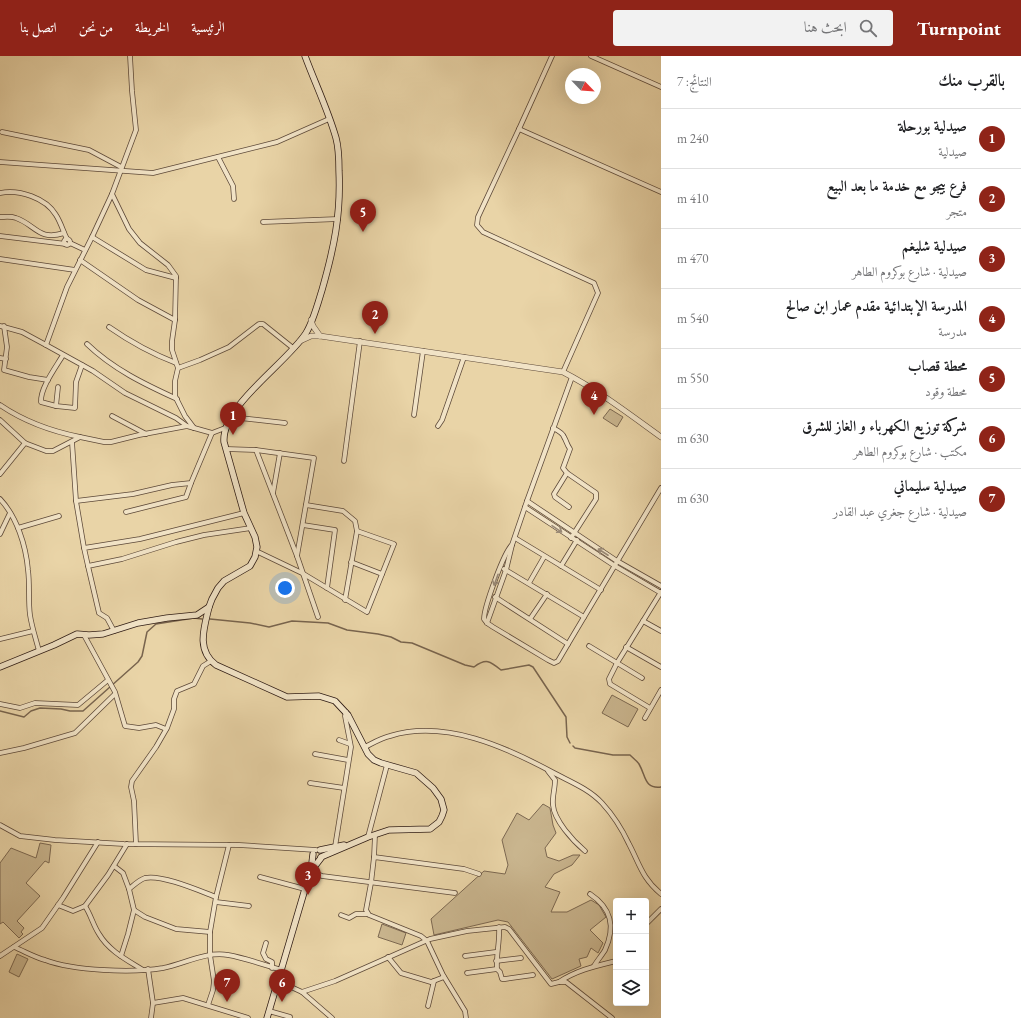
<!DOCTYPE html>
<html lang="ar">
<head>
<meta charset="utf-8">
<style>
  :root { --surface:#fff; --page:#f2f2f2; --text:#202124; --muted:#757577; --line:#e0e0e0; --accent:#8f2418 }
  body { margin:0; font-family:"EB Garamond",Amiri,serif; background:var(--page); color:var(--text); direction:rtl }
  .controls { position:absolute; right:12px; bottom:12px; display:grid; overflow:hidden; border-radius:4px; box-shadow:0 4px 16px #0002 }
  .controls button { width:36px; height:36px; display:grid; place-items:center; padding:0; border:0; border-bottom:1px solid var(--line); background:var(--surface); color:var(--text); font:20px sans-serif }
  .compass { position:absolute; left:565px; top:12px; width:36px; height:36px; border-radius:50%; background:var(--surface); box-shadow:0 4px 16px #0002; rotate:115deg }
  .you { position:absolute; left:285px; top:532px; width:14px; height:14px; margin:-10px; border:3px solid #fff; border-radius:50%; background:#1a73e8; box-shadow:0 0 0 6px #1a73e833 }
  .badge { display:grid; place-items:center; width:26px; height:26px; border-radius:50%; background:var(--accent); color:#fff; font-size:13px; font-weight:700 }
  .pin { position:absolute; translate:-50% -33px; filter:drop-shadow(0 1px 2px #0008) }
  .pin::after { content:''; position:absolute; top:21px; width:14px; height:12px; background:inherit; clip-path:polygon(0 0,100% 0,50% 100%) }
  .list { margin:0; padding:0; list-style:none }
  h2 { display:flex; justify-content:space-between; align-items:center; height:52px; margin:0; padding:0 16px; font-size:17px }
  h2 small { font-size:13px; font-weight:400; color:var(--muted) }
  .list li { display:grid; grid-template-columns:26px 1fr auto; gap:12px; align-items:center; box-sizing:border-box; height:60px; padding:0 16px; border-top:1px solid var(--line) }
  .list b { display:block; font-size:15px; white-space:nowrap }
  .list p { margin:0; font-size:13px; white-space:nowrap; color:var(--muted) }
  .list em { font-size:13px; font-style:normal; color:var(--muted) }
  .icon { flex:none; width:22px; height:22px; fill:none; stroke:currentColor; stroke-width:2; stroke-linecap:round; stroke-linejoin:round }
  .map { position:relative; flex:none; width:661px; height:962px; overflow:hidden; direction:ltr }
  header { display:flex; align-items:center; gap:24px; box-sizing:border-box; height:56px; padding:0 20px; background:var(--accent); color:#fff }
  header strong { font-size:19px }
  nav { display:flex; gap:22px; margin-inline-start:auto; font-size:14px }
  .search { width:280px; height:36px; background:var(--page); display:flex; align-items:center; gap:10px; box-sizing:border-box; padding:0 14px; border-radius:4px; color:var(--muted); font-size:15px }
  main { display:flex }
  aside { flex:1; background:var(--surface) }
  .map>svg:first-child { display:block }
  .green { fill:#c9b58e; stroke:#7c6851 }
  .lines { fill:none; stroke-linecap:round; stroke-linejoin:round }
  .stream { stroke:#78644e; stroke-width:1.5 }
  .minor-casing { stroke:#5d4939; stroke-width:5.5 }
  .tertiary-casing { stroke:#5d4939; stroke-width:6 }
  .secondary-casing { stroke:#2e1b14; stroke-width:7 }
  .minor { stroke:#f1e3c6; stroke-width:4 }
  .tertiary { stroke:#f1e3c6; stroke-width:5 }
  .secondary { stroke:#f1e3c6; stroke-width:5.5 }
  .oneway { stroke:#998976 }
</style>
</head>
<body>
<header>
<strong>Turnpoint</strong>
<div class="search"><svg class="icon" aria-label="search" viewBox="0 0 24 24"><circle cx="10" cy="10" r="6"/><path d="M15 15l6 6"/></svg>ابحث هنا</div>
<nav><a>الرئيسية</a><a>الخريطة</a><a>من نحن</a><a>اتصل بنا</a></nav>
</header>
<main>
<aside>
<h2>بالقرب منك<small>النتائج: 7</small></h2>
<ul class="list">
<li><span class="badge">1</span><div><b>صيدلية بورحلة</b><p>صيدلية</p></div><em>240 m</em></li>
<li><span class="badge">2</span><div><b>فرع بيجو مع خدمة ما بعد البيع</b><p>متجر</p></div><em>410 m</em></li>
<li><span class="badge">3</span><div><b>صيدلية شليغم</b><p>صيدلية · شارع بوكروم الطاهر</p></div><em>470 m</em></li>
<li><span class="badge">4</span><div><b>المدرسة الإبتدائية مقدم عمار ابن صالح</b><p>مدرسة</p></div><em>540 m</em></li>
<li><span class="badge">5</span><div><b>محطة قصاب</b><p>محطة وقود</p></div><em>550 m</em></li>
<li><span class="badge">6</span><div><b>شركة توزيع الكهرباء و الغاز للشرق</b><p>مكتب · شارع بوكروم الطاهر</p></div><em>630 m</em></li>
<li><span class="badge">7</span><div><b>صيدلية سليماني</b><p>صيدلية · شارع جغري عبد القادر</p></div><em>630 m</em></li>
</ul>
</aside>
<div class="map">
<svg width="661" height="962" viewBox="0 0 661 962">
  <rect width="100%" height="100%" fill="#e9d4a7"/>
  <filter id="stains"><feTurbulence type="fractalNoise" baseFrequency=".005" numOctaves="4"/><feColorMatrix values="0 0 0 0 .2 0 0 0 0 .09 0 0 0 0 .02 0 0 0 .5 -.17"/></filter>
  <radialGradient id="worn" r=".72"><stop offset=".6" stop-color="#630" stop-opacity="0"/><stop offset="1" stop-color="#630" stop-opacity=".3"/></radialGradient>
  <g class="green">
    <path d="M610,353l13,8 -6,10 -14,-9z"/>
    <path d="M612,639l26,14 -10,18 -26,-14z"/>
    <path d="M543,748l7,4 3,17 3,8 -11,15 2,9 12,4 14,-6h7l-8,10 -18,9 -9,13 15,5 -9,20h16l24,-12 8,5 7,12 -16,13 13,13 -5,10 -7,-5 -4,9 -8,2 2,7 -29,13 -44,-57 -10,-2 -64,15 -3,-16 53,-48 21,3 3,-9 -6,-25 15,-27 12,7z"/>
    <path d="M40,787l11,2 -2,18 -4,-2 -19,22 14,13 -23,25 7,7 -3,4 2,2 -4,4 -16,-16 -3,2v-61l11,-15 25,10z"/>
    <path d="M382,868l24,9 -4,12 -24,-8z"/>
    <path d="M17,898l11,5 -9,18 -10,-5z"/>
  </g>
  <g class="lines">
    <g class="stream">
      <path d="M210,563l40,4 19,4 23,-6 36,2 19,7 31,4 13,3 10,5 11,1 53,22 9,2c12,-9 16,-6 27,3l28,-5 4,2 33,50 1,20 3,6"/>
      <path d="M0,655l24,6 7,-6 9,-3 21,1 9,2h13l55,-49 4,-6 5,-24 9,-8 38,-6 8,1"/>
      <path d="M573,690l2,2 38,7h17c3,3 7,6 9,9 7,12 5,25 22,23"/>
    </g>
    <g class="minor-casing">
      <g id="minor">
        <path d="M130,0l2,35 4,39 -24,64 17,35 11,14 28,22 8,11 -1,44 -3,21v9l6,18 -3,13v15l10,20 9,12"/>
        <path d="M591,0l70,31"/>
        <path d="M519,73l33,-73"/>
        <path d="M2,76l87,18 32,17"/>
        <path d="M218,101l15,29 1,13"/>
        <path d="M0,106l153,11 124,-31 52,-23"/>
        <path d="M0,137c19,-4 46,5 56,22 5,8 7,16 11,24"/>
        <path d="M0,161c5,0 11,-1 16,1 20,7 22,23 48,15"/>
        <path d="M263,166l75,-3"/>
        <path d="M0,180l66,8"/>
        <path d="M92,181l54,33 30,8"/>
        <circle cx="67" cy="186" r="3"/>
        <path d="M70,187l15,7"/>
        <path d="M0,203l75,11"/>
        <path d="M80,204l58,40 37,20"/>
        <path d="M0,270l22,6 24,13 47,26 32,22 51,25 11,8"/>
        <path d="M4,270l3,21 -3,23 25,7 19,3"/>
        <path d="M109,271c23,16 41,26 67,36"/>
        <path d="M87,288c26,25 57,40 90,55"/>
        <path d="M46,289l21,-58 25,-50 20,-43"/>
        <path d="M63,299c-7,12 -23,33 -22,47l15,4 19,2 1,-26 6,-17"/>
        <path d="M0,302l6,1"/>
        <path d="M178,312l22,-8 29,-13 30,-23h4l30,24"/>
        <path d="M563,316l35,-79 -4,-10 -111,-51 -6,-7 1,-8 41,-88 142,63"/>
        <path d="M0,349c25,17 50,26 80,32"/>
        <path d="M56,350l2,-19"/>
        <path d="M414,359l9,-64"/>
        <path d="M112,360l34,18"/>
        <path d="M231,361l54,6"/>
        <path d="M0,364l25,23"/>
        <path d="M438,370l4,-6 22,-63"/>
        <path d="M553,372c4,2 10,5 11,9 3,5 2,6 6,12l-7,19 4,5 29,20v6l-25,39"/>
        <path d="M72,386l4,59 8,47"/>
        <path d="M226,393l30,1 58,8 -17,98"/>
        <path d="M256,394l41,106 21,61"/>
        <path d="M344,405l16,-120"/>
        <path d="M567,417l-13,21 1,3 14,10"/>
        <path d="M0,418l25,-31 21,8h7l27,-14 24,5h7l28,-7 48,-9 25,7 13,-5"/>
        <path d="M273,437l7,-40"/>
        <path d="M0,443c17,18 26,47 28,71 2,15 0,30 2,45 2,13 6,24 9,36"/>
        <path d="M76,445l57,-7 39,-9 19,-2 21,-50"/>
        <path d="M527,445l90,60 44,25"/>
        <path d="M306,449l37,6 12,10 2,10 -12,69"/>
        <path d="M525,451l90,59 46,27"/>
        <path d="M126,456l60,-15 5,-14"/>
        <path d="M303,469l32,5 -8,58"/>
        <path d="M18,472l41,-12"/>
        <path d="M0,478l10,-21"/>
        <path d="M515,482l86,52"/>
        <path d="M512,489c-8,7 -28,62 -28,74l3,4 6,4 55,33 6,3 4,-2 10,-17 93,-156"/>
        <path d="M256,495l46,22 65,39 27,-68 -37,-13"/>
        <path d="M351,506l31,12"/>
        <path d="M88,510l-4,-18 56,-9 104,-26"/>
        <path d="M561,510l16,-26"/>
        <path d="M504,513l80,48"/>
        <path d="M529,527l15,-26"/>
        <path d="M495,541l73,47"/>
        <path d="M530,563l17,-25"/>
        <path d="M643,565l18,10"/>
        <path d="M487,567l19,-53 6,-25 15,-44 45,-124"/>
        <path d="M114,575l-7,-13 -8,-5 -11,-47 34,-7 54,-17 28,-7 47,-7"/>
        <path d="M84,579l31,57 10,34 14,2 17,-3 10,4"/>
        <path d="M0,583l33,-8"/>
        <path d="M589,590l53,32"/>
        <path d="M626,591l35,20"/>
        <path d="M0,648l20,4 15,-5 43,2 30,-25"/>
        <path d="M650,652l-40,-24 -1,-5 8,-16 44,-71"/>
        <path d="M645,662l16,-28"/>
        <path d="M339,684l11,4"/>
        <path d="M365,691c8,-4 16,-9 25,-11 55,-17 116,11 164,37 17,9 35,16 48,30 11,12 20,26 27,41 11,21 13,34 32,50"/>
        <path d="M0,697l24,-5 51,-15 40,-39"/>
        <path d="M315,698l33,6"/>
        <path d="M548,715l7,9c0,9 -3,17 -2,25 1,15 20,36 32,46"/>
        <path d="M310,727l34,5"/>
        <path d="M0,769l20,11 35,4 69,4 115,1 77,5"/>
        <path d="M368,781l19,-72"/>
        <path d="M136,788l-2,-43 -3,-14 1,-6 24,-34 11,-19 7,-19v-10l3,-8 17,-7 9,-18 8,-5"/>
        <path d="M335,791l16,-100 -6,-31 1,-4"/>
        <path d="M374,801l1,-22"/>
        <path d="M114,810l9,7 6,16 5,21 -6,24 -7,22"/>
        <path d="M311,815l11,5 133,17"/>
        <path d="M260,821l45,12"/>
        <path d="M129,833c5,-4 10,-9 16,-11 16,-4 55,13 71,19"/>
        <path d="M590,838c21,14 26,32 15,56 -3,5 -8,11 -11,16"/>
        <path d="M216,846l33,4"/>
        <path d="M58,849l15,6 12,-5 23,-31 19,-31"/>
        <path d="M85,850c6,9 8,19 14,28 10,17 28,26 44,36"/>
        <path d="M134,854l11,7 31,12 34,3"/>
        <path d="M341,859l8,3 7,-4h11"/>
        <path d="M646,868l15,-15"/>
        <path d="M499,871c1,15 -3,27 -2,42l3,3 2,7h3l28,-4"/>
        <path d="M266,887l-3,10 3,6 6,3v6"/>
        <path d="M14,891c10,4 20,10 31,13 29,11 88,13 118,8 21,-4 43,-17 65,-13 17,3 37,10 53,15"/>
        <path d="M0,900l42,-28 21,-30 35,-56"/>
        <path d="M465,900l31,-4"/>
        <path d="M388,901l13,16 30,9 13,-5"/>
        <path d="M496,905l25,-3"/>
        <path d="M148,913l5,34 -2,15"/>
        <path d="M467,917l30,-4"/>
        <path d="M278,925l24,11 30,26"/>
        <path d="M559,926c18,-12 37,-16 57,-21"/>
        <path d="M302,936l33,-11 95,-42 37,-8 38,-4 4,2 42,55 8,-2h7l46,36"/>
        <path d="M153,947l30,-5 65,20"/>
        <path d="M208,949l5,-15 1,-9 -4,-26v-23l6,-35 13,-52"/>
        <path d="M428,950l6,-25"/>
        <path d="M269,955l21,6"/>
        <path d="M466,962l-1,-7 -22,-36 -16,-34 -6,-5 -52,-21 -3,-5 5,-27 3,-26 90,12 15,5"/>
      </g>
    </g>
    <g class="tertiary-casing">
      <g id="tertiary">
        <path d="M311,264l2,6 7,10"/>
        <path d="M300,285l11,-5h9l243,36c35,18 66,42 98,65"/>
      </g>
    </g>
    <g class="secondary-casing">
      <g id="secondary">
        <path d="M209,551c-5,21 -13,43 7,58l71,32 32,-1 16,5 13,14 20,39 6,6 7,3 35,10 17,15 8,11 3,11 -2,6 -3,6 -9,7 -41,1 -21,7 -47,20"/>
        <path d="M0,611l54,-22 23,-11 12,1 14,-1 35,-11 29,-5 30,-3 12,-8 3,-8 6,-11 6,-7 26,-15 5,-9 2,-10 -2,-10 -11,-24 -20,-71c-3,-36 63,-79 82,-109 7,-11 12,-30 16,-43 12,-42 19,-75 17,-119 0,-11 0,-22 -3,-33 -8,-28 -21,-55 -31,-82"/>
        <path d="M320,794l24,-5"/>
        <path d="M311,815l10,-13"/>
        <path d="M267,962l38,-129 6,-18 2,-17"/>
      </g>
    </g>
    <use href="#minor" class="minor"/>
    <use href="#tertiary" class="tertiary"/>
    <use href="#secondary" class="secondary"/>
  </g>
  <defs><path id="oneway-shaft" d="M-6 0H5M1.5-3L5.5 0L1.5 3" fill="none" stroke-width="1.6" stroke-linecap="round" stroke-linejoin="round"/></defs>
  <g class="oneway">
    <use href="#oneway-shaft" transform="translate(557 473) rotate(34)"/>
    <use href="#oneway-shaft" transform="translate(603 496) rotate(-147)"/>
    <use href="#oneway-shaft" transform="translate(496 524) rotate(110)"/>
  </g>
  <rect width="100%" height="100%" filter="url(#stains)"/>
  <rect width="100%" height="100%" fill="url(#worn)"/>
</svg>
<div class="controls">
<button>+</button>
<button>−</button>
<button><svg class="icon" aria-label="layers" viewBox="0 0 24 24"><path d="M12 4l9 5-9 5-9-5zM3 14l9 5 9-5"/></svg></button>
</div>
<svg class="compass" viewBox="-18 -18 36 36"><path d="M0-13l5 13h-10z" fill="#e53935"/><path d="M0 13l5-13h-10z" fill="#757577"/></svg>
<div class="you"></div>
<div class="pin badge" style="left:233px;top:379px">1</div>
<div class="pin badge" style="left:375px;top:278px">2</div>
<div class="pin badge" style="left:308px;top:839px">3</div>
<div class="pin badge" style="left:594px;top:359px">4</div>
<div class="pin badge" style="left:363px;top:176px">5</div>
<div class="pin badge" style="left:282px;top:946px">6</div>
<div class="pin badge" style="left:227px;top:946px">7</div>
</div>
</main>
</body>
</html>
